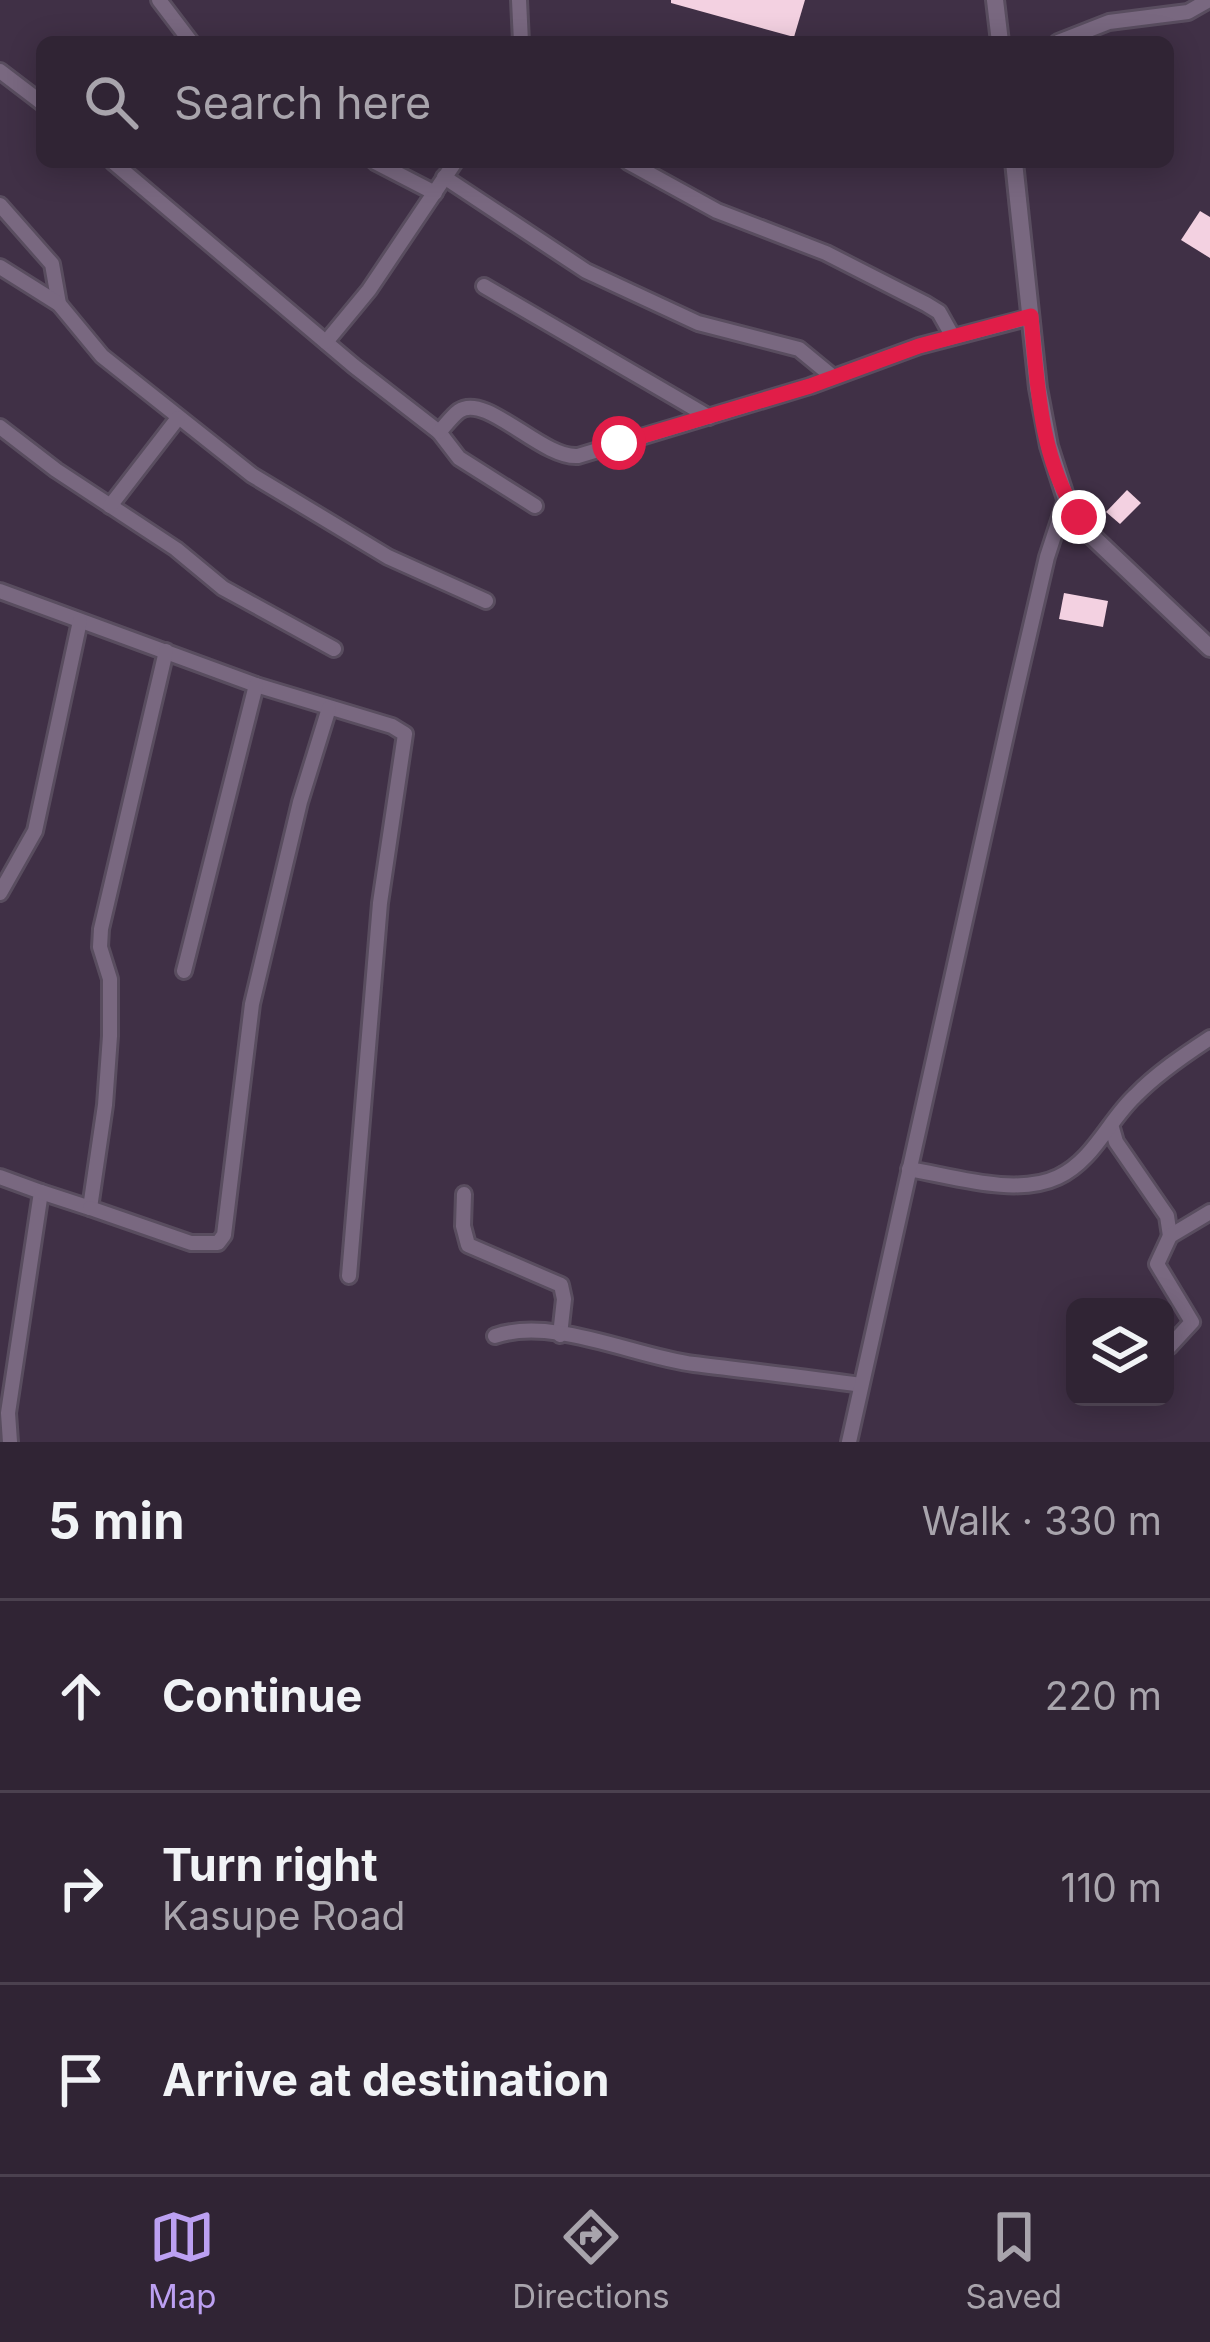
<!DOCTYPE html>
<html lang="en">
<head>
<meta charset="utf-8">
<style>
  :root { --surface:#302434; --page:#3c3040; --text:#f1f3f6; --muted:#a8a4ac; --line:#4b414f; --accent:#bca0f2 }
  body { margin:0; font-family:Inter,sans-serif; background:var(--page); color:var(--text) }
  .controls { position:absolute; right:36px; bottom:36px; display:grid; overflow:hidden; border-radius:18px; box-shadow:0 6px 30px #0003 }
  .controls button { width:108px; height:108px; display:grid; place-items:center; padding:0; border:0; border-bottom:3px solid var(--line); background:var(--surface); color:var(--text); font:60px sans-serif }
  .stop { position:absolute; width:36px; height:36px; margin:-27px; border:9px solid #e11d48; border-radius:50%; background:#fff }
  .stop.end { background:#e11d48; border-color:#fff; box-shadow:0 3px 12px #0008 }
  .list { margin:0; padding:0; list-style:none }
  h2 { display:flex; justify-content:space-between; align-items:center; height:156px; margin:0; padding:0 48px; font-size:51px }
  h2 small { font-size:39px; font-weight:400; color:var(--muted) }
  .list li { display:grid; grid-template-columns:78px 1fr auto; gap:36px; align-items:center; box-sizing:border-box; height:192px; padding:0 48px; border-top:3px solid var(--line) }
  .list b { display:block; font-size:45px; white-space:nowrap }
  .list p { margin:0; font-size:39px; white-space:nowrap; color:var(--muted) }
  .list em { font-size:39px; font-style:normal; color:var(--muted) }
  .icon { flex:none; width:66px; height:66px; fill:none; stroke:currentColor; stroke-width:2; stroke-linecap:round; stroke-linejoin:round }
  .map { position:relative; flex:none; width:1210px; height:1442px; overflow:hidden }
  .search { position:absolute; background:var(--surface); box-shadow:0 6px 30px #0003; left:36px; right:36px; top:36px; height:132px; display:flex; align-items:center; gap:30px; box-sizing:border-box; padding:0 42px; border-radius:18px; color:var(--muted); font-size:45px }
  .sheet { height:732px; background:var(--surface) }
  nav { display:flex; justify-content:space-around; align-items:center; box-sizing:border-box; height:168px; border-top:3px solid var(--line); background:var(--surface); font-size:33px; color:var(--muted) }
  nav a { display:grid; justify-items:center; gap:6px }
  nav .on { color:var(--accent) }
  .map>svg:first-child { display:block }
  .building { fill:#f3d1e1 }
  .lines { fill:none; stroke-linecap:round; stroke-linejoin:round }
  .minor-casing { stroke:#594d5f; stroke-width:20 }
  .tertiary-casing { stroke:#594d5f; stroke-width:22 }
  .minor { stroke:#796880; stroke-width:14 }
  .tertiary { stroke:#796880; stroke-width:16 }
  .route { stroke:#e11d48; stroke-width:15 }
</style>
</head>
<body>
<div class="map">
<svg width="1210" height="1442" viewBox="0 0 1210 1442">
  <rect width="100%" height="100%" fill="#403046"/>
  <g class="building">
    <path d="M671,0h134l-11,37 -123,-34z"/>
    <path d="M1200,211l10,6v41l-29,-18z"/>
    <path d="M1127,490l14,13 -21,21 -14,-12z"/>
    <path d="M1064,593l44,8 -5,26 -44,-8z"/>
  </g>
  <g class="lines">
    <g class="minor-casing">
      <g id="minor">
        <path d="M159,0l32,42"/>
        <path d="M519,0l2,42"/>
        <path d="M1058,42l51,-20 79,-10 21,-12"/>
        <path d="M0,71l42,32"/>
        <path d="M113,162l241,204 85,66 20,26 76,48"/>
        <path d="M375,162l60,31"/>
        <path d="M628,162l89,49 109,42 100,51 13,8 14,25"/>
        <path d="M444,177l142,94 112,52 101,26 34,28"/>
        <path d="M0,205l52,59 7,40"/>
        <path d="M0,267l59,37 43,52 150,119 136,82 98,44"/>
        <path d="M484,286l225,131"/>
        <path d="M326,342l43,-52 86,-128"/>
        <path d="M0,427l56,43 120,79 47,39 111,61"/>
        <path d="M439,432c6,-6 13,-16 20,-21 27,-19 83,48 119,45l232,-70 109,-40 112,-29"/>
        <path d="M110,506l68,-88"/>
        <path d="M0,591l256,94 136,41 13,8 -25,169 -31,373"/>
        <path d="M0,893l35,-62 45,-210"/>
        <path d="M184,971l72,-286"/>
        <path d="M1112,1128l4,14 51,74 3,20"/>
        <path d="M909,1169c43,7 107,28 149,8 35,-16 51,-57 77,-81 21,-22 49,-41 75,-58"/>
        <path d="M0,1177l41,15 -33,221 2,29"/>
        <path d="M41,1192l49,16 15,-103 5,-69v-57l-10,-32 1,-18 65,-278"/>
        <path d="M464,1194l-1,32 5,19 93,40 3,14 -4,36"/>
        <path d="M90,1208l101,35h27l6,-8 28,-231 48,-202 29,-94"/>
        <path d="M495,1336c58,-20 141,21 199,28 56,7 111,13 167,21"/>
        <path d="M1169,1347l23,-25 -35,-58 13,-28 40,-24"/>
        <path d="M849,1442l166,-747 32,-138 19,-58"/>
      </g>
    </g>
    <g class="tertiary-casing">
      <g id="tertiary">
        <path d="M995,0l5,42"/>
        <path d="M1014,162l24,226 11,58 17,53 28,39 116,110"/>
      </g>
    </g>
    <use href="#minor" class="minor"/>
    <use href="#tertiary" class="tertiary"/>
  </g>
  <g class="lines">
    <path class="route" d="M619,443l191,-57 109,-40 112,-30c6,67 9,145 48,201"/>
  </g>
</svg>
<div class="controls">
<button><svg class="icon" aria-label="layers" viewBox="0 0 24 24"><path d="M12 4l9 5-9 5-9-5zM3 14l9 5 9-5"/></svg></button>
</div>
<div class="stop" style="left:619px;top:443px"></div>
<div class="stop end" style="left:1079px;top:517px"></div>
<div class="search"><svg class="icon" aria-label="search" viewBox="0 0 24 24"><circle cx="10" cy="10" r="6"/><path d="M15 15l6 6"/></svg>Search here</div>
</div>
<section class="sheet">
<h2>5 min<small>Walk · 330 m</small></h2>
<ul class="list">
<li><svg class="icon" aria-label="ahead" viewBox="0 0 24 24"><path d="M12 20V5M6 11l6-6 6 6"/></svg><div><b>Continue</b></div><em>220 m</em></li>
<li><svg class="icon" aria-label="right" viewBox="0 0 24 24"><path d="M7 20v-9h11M14 6l5 5-5 5"/></svg><div><b>Turn right</b><p>Kasupe Road</p></div><em>110 m</em></li>
<li><svg class="icon" aria-label="arrive" viewBox="0 0 24 24"><path d="M6 21V4h12l-3 4 3 4H6"/></svg><div><b>Arrive at destination</b></div></li>
</ul>
</section>
<nav>
<a class="on"><svg class="icon" aria-label="map" viewBox="0 0 24 24"><path d="M3 6l6-2 6 2 6-2v14l-6 2-6-2-6 2zM9 4v14M15 6v14"/></svg>Map</a>
<a><svg class="icon" aria-label="directions" viewBox="0 0 24 24"><path d="M12 3l9 9-9 9-9-9zM9 14v-3h6M13 9l2 2-2 2"/></svg>Directions</a>
<a><svg class="icon" aria-label="saved" viewBox="0 0 24 24"><path d="M7 4h10v16l-5-4-5 4z"/></svg>Saved</a>
</nav>
</body>
</html>
